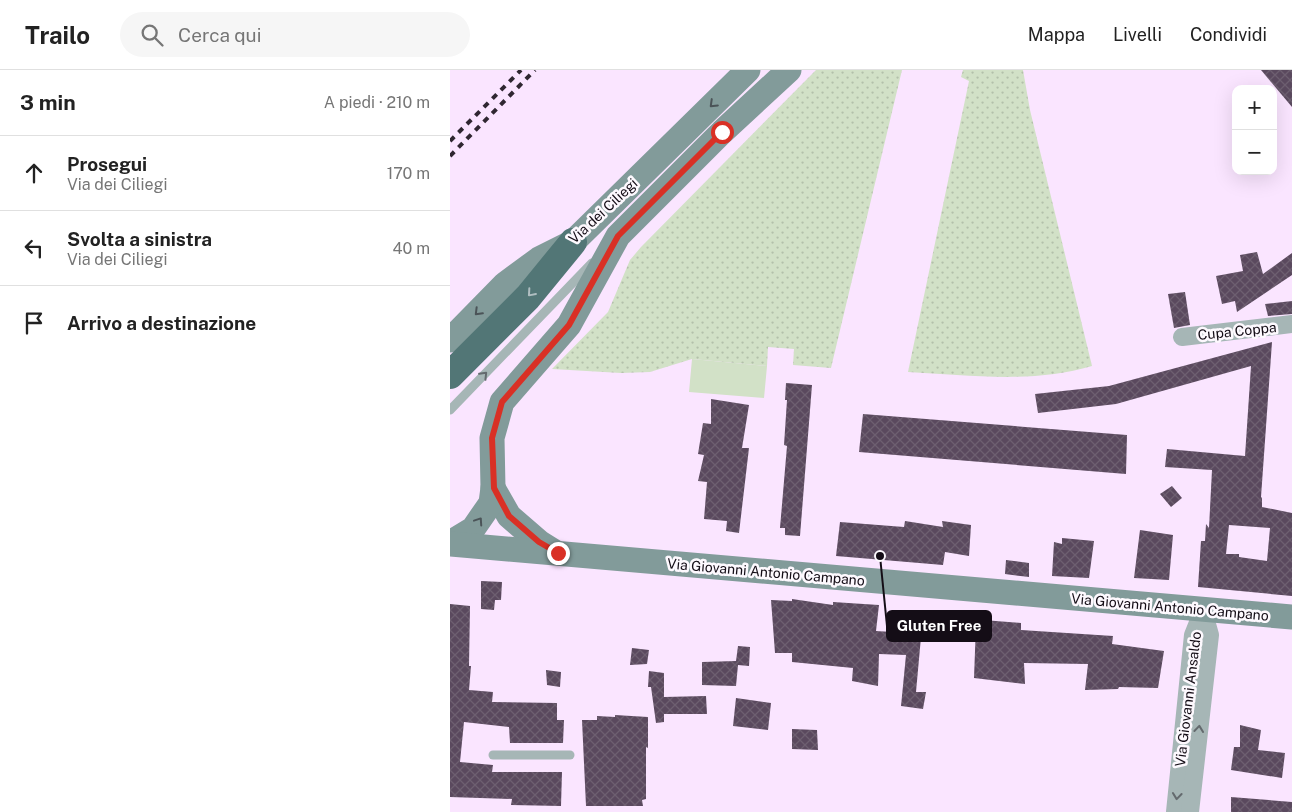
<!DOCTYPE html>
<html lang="it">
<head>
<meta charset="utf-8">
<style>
  :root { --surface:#fff; --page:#f6f6f6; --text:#222; --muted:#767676; --line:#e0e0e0 }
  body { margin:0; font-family:"Public Sans",sans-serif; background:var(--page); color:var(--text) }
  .controls { position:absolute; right:15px; top:15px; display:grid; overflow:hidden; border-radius:10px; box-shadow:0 5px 20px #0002 }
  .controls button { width:45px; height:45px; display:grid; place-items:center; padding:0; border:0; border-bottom:1px solid var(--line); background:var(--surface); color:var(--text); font:25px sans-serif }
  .stop { position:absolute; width:15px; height:15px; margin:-11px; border:4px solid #d93025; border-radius:50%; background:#fff }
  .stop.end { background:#d93025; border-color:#fff; box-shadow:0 1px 5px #0008 }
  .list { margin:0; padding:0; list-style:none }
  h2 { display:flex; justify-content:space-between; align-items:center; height:65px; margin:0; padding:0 20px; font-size:21px }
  h2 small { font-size:16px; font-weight:400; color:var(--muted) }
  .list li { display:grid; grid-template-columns:32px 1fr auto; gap:15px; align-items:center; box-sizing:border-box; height:75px; padding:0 20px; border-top:1px solid var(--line) }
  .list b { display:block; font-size:19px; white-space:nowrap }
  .list p { margin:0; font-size:16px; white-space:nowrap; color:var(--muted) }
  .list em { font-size:16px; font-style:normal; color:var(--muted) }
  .icon { flex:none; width:28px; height:28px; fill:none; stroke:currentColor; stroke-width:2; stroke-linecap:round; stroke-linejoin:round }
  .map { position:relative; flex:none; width:842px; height:742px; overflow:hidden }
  header { display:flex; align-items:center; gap:30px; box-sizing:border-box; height:70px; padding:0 25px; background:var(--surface); border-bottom:1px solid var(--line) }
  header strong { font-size:24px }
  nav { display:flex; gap:28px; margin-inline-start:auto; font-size:18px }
  .search { width:350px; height:45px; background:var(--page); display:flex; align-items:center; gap:12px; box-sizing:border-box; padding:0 18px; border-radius:28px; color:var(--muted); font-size:19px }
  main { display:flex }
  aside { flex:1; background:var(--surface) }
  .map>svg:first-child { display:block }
  .grass { fill:url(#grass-dots) }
  .garden { fill:#d2e1c7 }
  .building { fill:url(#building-cross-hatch); fill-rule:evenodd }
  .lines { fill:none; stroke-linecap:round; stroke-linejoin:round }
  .lane { stroke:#a6b6b6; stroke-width:9 }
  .street { stroke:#a6b6b6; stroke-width:18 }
  .secondary { stroke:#829b9a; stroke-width:25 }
  .highway { stroke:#527676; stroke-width:28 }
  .rail { stroke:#2f2631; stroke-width:4; stroke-dasharray:6 6; stroke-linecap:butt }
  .oneway { stroke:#4b5458 }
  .oneway2 { stroke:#b0bec1 }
  .oneway3 { stroke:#646a6e }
  .route { stroke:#d93025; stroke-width:6 }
  .labels { text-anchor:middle; stroke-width:5; stroke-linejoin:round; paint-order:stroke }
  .street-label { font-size:14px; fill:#140d16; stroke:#fdf9fe }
  .leader { fill:none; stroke:#140d16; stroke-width:2 }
  .callout-dot { fill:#140d16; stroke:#fdf9fe; stroke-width:2 }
  .callout { fill:#140d16; stroke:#140d16; stroke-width:2 }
  .callout-label { font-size:15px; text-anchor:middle; font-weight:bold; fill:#fff }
</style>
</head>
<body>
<header>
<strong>Trailo</strong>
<div class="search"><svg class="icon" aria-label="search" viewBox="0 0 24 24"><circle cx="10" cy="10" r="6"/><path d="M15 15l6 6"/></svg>Cerca qui</div>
<nav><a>Mappa</a><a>Livelli</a><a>Condividi</a></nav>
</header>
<main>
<aside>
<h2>3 min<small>A piedi · 210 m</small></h2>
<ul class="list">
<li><svg class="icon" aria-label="ahead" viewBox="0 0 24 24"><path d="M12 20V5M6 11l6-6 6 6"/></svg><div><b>Prosegui</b><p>Via dei Ciliegi</p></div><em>170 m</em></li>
<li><svg class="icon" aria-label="left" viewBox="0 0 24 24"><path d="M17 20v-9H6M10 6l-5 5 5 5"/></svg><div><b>Svolta a sinistra</b><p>Via dei Ciliegi</p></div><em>40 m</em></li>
<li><svg class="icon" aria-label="arrive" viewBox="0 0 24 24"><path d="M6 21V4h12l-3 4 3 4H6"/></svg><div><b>Arrivo a destinazione</b></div></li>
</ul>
</aside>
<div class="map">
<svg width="842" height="742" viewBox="0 0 842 742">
  <defs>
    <pattern id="grass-dots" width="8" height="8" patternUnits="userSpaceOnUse" patternTransform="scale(1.25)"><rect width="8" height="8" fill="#d2e1c7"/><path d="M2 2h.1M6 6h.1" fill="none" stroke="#b3c0aa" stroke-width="1.8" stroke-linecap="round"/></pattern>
    <pattern id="building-cross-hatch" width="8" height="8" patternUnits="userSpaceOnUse" patternTransform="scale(1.25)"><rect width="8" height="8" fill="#5a495e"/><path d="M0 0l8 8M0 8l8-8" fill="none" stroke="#6d5f70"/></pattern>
  </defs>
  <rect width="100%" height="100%" fill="#fae5ff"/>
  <g class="grass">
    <path d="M366,0h86l-71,298 -38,-3 1,-16 -26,-2 -1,19 -75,-7 -42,13 -29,1 -69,-4 56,-57 22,-52 11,-13z"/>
    <path d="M513,0h60l7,40 62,256c-60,18 -124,9 -184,6l61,-291 -8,-4z"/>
  </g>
  <path class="garden" d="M242,289l75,7 -3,32 -75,-6z"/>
  <g class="building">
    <path d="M811,0h31v37z"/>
    <path d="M807,182l6,22 29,-21v22l-55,37 -2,-11 -13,3 -6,-28 27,-5 -3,-16z"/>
    <path d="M735,222l5,33 -16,3 -6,-34z"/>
    <path d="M842,231v13l-24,2 -3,-12z"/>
    <path d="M822,272l-11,155 1,1v9l30,6v83l-94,-9 3,-46h4l1,-17 3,4 3,-58 -47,-3 2,-18 78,7 6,-90 -135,38 -78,9 -3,-19 74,-8zM779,455l41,3 -3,33 -28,-4v-3h-13z"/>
    <path d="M336,313l26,2 -12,151 -15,-1v-7h-5l7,-82 -3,-1 3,-45h-2z"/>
    <path d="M261,329l38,6 -7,43h7l-10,85 -13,-2 1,-10 -23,-2 3,-37 -9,-1 6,-26 -6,-1 5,-31 8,1z"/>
    <path d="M413,344l264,21 -1,39 -267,-22z"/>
    <path d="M722,416l10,12 -11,9 -11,-13z"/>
    <path d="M455,451l38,6 -1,-6 29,4 -2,31 -24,-4 -2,13 -107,-9 4,-34 64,5z"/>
    <path d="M690,460l33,5 -4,45 -35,-2z"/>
    <path d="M612,468l32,3 -5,37 -37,-2 2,-34 8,2z"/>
    <path d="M556,490l23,3v14l-24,-3z"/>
    <path d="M31,511l21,1 -1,18h-6l-1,10 -13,-1z"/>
    <path d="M342,529l41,6v-3l46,3 -3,26 33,2 1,-8 12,1 -6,66h10l-3,17 -22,-3 5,-51 -27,-1 -1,32 -26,-5 1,-13 -61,-6v-9h-17l-4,-53 21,1z"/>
    <path d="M0,534l20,2 -1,60h2l-2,24 24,2 -1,10 65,1v17h7l-1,23h-53l-1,-16 -45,-5 -4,40 33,3 -1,7h70l-1,34 -50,-1 1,-6 -62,-2z"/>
    <path d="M533,550l38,3v7l92,6 -1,8 52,7 -6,37 -39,-1 -1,2 -33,1 3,-26 -64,-1 1,21 -51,-6 2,-54 7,1z"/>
    <path d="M288,576l12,1 -1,19 -11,-1 -2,21 -34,-1v-23l34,-1z"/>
    <path d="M182,578l17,2 -2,14 -17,1z"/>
    <path d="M96,600l15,2 -1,15 -13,-2z"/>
    <path d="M199,601l15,2v24l42,-1 1,18h-43v8l-8,1 -5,-36h-3z"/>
    <path d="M286,628l35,5 -3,27 -35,-4z"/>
    <path d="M165,645l33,2v31l-2,-1v52l-4,1 1,6h-57l-4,-86h15v-4l18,1z"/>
    <path d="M790,655l21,5 -3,20 27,3 -3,25 -51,-8 3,-23h6z"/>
    <path d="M342,659l25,1 1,20 -26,-1z"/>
    <path d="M781,727l61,5v10h-61z"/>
  </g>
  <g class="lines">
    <g class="lane">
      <path d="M0,340l142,-147"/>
      <path d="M43,685h77"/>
    </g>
    <g class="street">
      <path d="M732,267l110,-13"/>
      <path d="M725,742l18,-177 10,-25"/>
      <path d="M740,742l20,-177 -7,-25"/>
    </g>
    <g class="secondary">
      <path d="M0,270l55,-56 34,-25 34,-17 175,-172"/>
      <path d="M43,418l16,28 30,26 16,10"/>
      <path d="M0,473l23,-14 18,-26 2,-15 -1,-50 10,-36 67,-77 49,-89 104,-104 67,-62"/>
      <path d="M0,474l842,73"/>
    </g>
    <path class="highway" d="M0,305l78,-78 45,-55"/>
    <g class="rail">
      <path d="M0,71l71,-71"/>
      <path d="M0,86l85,-86"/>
    </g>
  </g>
  <defs><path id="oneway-chevron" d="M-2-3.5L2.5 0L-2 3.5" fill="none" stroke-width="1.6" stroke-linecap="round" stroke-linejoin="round" transform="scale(1.25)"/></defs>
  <g class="oneway">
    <use href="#oneway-chevron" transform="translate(263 34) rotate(136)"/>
    <use href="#oneway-chevron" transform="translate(28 242) rotate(135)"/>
    <use href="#oneway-chevron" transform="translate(29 451) rotate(-56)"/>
  </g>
  <use class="oneway2" href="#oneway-chevron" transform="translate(81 223) rotate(131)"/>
  <g class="oneway3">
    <use href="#oneway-chevron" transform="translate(34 305) rotate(-46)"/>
    <use href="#oneway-chevron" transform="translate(749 659) rotate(-84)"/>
    <use href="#oneway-chevron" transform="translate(727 726) rotate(96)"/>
  </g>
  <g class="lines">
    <path class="route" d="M108,483l-19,-11 -30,-26 -15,-28 -2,-50 10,-36 67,-77 49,-89 104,-104"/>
  </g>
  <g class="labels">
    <g class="street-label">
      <text transform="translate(153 141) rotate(-43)" y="5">Via dei Ciliegi</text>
      <text transform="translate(787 261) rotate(-6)" y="5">Cupa Coppa</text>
      <text transform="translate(316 502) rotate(5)" y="5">Via Giovanni Antonio Campano</text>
      <text transform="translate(720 537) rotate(5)" y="5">Via Giovanni Antonio Campano</text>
      <text transform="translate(738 629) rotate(-83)" y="5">Via Giovanni Ansaldo</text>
    </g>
  </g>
  <path class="leader" d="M430 486L437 556"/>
  <circle class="callout-dot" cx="430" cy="486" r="5"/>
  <rect class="callout" x="437" y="541" width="104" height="30" rx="5"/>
  <g class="callout-label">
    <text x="489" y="561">Gluten Free</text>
  </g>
</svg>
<div class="controls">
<button>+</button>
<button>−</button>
</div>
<div class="stop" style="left:272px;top:62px"></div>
<div class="stop end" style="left:108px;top:483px"></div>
</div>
</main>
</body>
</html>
